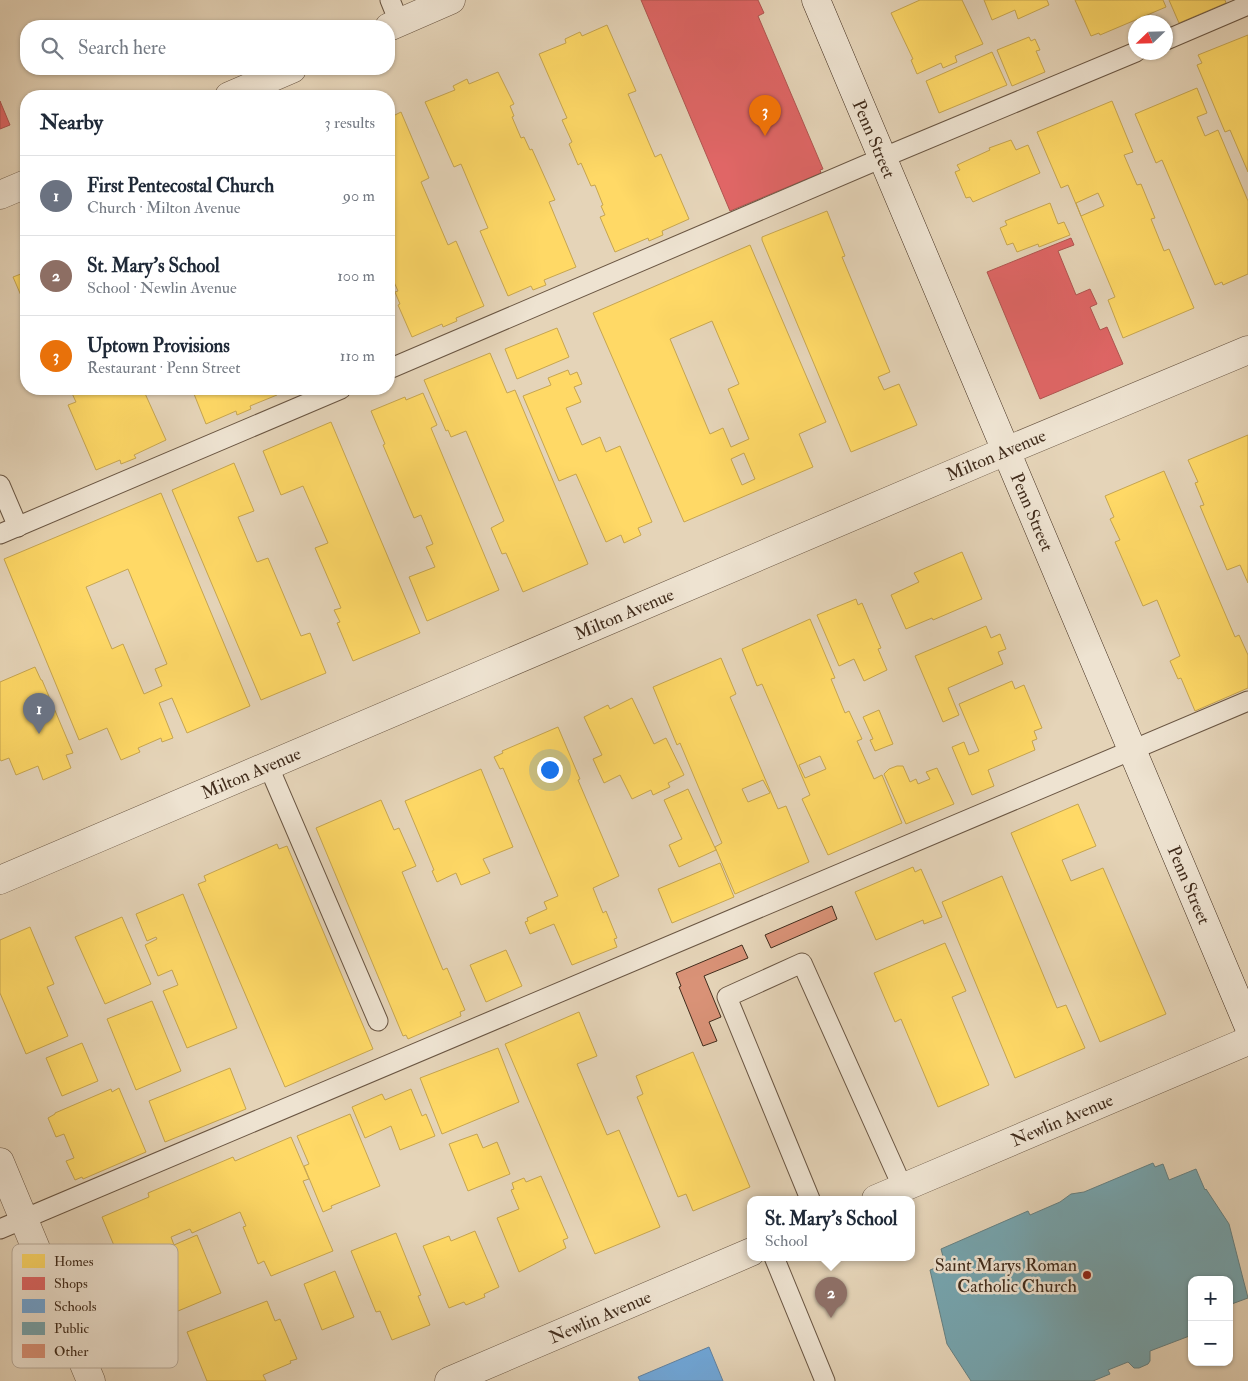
<!DOCTYPE html>
<html lang="en">
<head>
<meta charset="utf-8">
<style>
  :root { --surface:#fff; --page:#f2f2f3; --text:#1f2937; --muted:#747a83; --line:#e0e1e3; --accent:#111827 }
  body { margin:0; font-family:"IM FELL Double Pica",serif; background:var(--page); color:var(--text) }
  .controls { position:absolute; right:15px; bottom:15px; display:grid; overflow:hidden; border-radius:10px; box-shadow:0 1px 4px #0004 }
  .controls button { width:45px; height:45px; display:grid; place-items:center; padding:0; border:0; border-bottom:1px solid var(--line); background:var(--surface); color:var(--text); font:25px sans-serif }
  .compass { position:absolute; left:1128px; top:15px; width:45px; height:45px; border-radius:50%; background:var(--surface); box-shadow:0 1px 4px #0004; rotate:247deg }
  .you { position:absolute; left:549px; top:769px; width:18px; height:18px; margin:-12px; border:4px solid #fff; border-radius:50%; background:#1a73e8; box-shadow:0 0 0 8px #1a73e833 }
  .badge { display:grid; place-items:center; width:32px; height:32px; border-radius:50%; background:var(--accent); color:#fff; font-size:16px; font-weight:700 }
  .pin { position:absolute; translate:-50% -41px; filter:drop-shadow(0 1px 2px #0008) }
  .pin::after { content:''; position:absolute; top:26px; width:18px; height:15px; background:inherit; clip-path:polygon(0 0,100% 0,50% 100%) }
  .popup { position:absolute; left:747px; top:1196px; width:168px; height:65px; box-sizing:border-box; display:grid; place-content:center; border-radius:10px; background:var(--surface); filter:drop-shadow(0 1px 4px #0005); font-size:16px; white-space:nowrap; color:var(--muted) }
  .popup b { font-size:19px; color:var(--text) }
  .popup::after { content:''; position:absolute; left:50%; top:100%; margin-left:-10px; border:10px solid transparent; border-top-color:var(--surface) }
  .list { margin:0; padding:0; list-style:none }
  h2 { display:flex; justify-content:space-between; align-items:center; height:65px; margin:0; padding:0 20px; font-size:21px }
  h2 small { font-size:16px; font-weight:400; color:var(--muted) }
  .list li { display:grid; grid-template-columns:32px 1fr auto; gap:15px; align-items:center; box-sizing:border-box; height:80px; padding:0 20px; border-top:1px solid var(--line) }
  .list b { display:block; font-size:19px; white-space:nowrap }
  .list p { margin:0; font-size:16px; white-space:nowrap; color:var(--muted) }
  .list em { font-size:16px; font-style:normal; color:var(--muted) }
  .icon { flex:none; width:28px; height:28px; fill:none; stroke:currentColor; stroke-width:2; stroke-linecap:round; stroke-linejoin:round }
  .map { position:relative; flex:none; width:1248px; height:1381px; overflow:hidden }
  .search { position:absolute; background:var(--surface); box-shadow:0 1px 4px #0004; left:20px; top:20px; width:375px; height:55px; display:flex; align-items:center; gap:12px; box-sizing:border-box; padding:0 18px; border-radius:20px; color:var(--muted); font-size:19px }
  .panel { position:absolute; background:var(--surface); box-shadow:0 1px 4px #0004; left:20px; top:90px; width:375px; height:305px; border-radius:20px }
  .map>svg:first-child { display:block }
  .homes { fill:#ffd966; stroke:#c6a550; fill-rule:evenodd }
  .shops { fill:#e06666; stroke:#b05550 }
  .schools { fill:#6fa8dc; stroke:#6183a2 }
  .public { fill:#76a5af; stroke:#668183 }
  .building { fill:#d99277; stroke:#412c1c }
  .lines { fill:none; stroke-linecap:round; stroke-linejoin:round }
  .lane-casing { stroke:#6a5643; stroke-width:21 }
  .street-casing { stroke:#6a5643; stroke-width:29 }
  .secondary-casing { stroke:#412c1c; stroke-width:29 }
  .lane { stroke:#eee3d1; stroke-width:19 }
  .street { stroke:#eee3d1; stroke-width:28 }
  .secondary { stroke:#eee3d1; stroke-width:28 }
  .poi-dot { fill:#8f2418; stroke:#eee3d1; stroke-width:2 }
  .labels { text-anchor:middle; stroke-width:5; stroke-linejoin:round; paint-order:stroke }
  .street-label { font-size:18px; fill:#412c1c; stroke:#eee3d1 }
  .poi-label { font-size:18px; fill:#412c1c; stroke:#eee3d1; text-anchor:end }
  .key { fill:#eee3d1; stroke:#baac9b; stroke-width:1 }
  .key-label { font-size:14px; fill:#412c1c }
</style>
</head>
<body>
<div class="map">
<svg width="1248" height="1381" viewBox="0 0 1248 1381">
  <rect width="100%" height="100%" fill="#e5d4b8"/>
  <filter id="stains"><feTurbulence type="fractalNoise" baseFrequency=".004" numOctaves="4"/><feColorMatrix values="0 0 0 0 .2 0 0 0 0 .09 0 0 0 0 .02 0 0 0 .5 -.17"/></filter>
  <radialGradient id="worn" r=".72"><stop offset=".6" stop-color="#630" stop-opacity="0"/><stop offset="1" stop-color="#630" stop-opacity=".3"/></radialGradient>
  <g class="homes">
    <path d="M920,0h42l21,44 -28,12 2,6 -14,6 -2,-5 -24,11 -6,-14 2,-1 -22,-46z"/>
    <path d="M984,0h63l2,5 -31,14 -3,-9 -23,10z"/>
    <path d="M1075,0h88l3,7 -66,28 -1,-2 -8,3z"/>
    <path d="M1169,0h56l1,3 -47,20z"/>
    <path d="M607,25l29,66 -8,3 27,63 6,-3 28,65 -27,12 1,4 -14,6 -1,-3 -33,14 -15,-35 5,-2 -4,-9 2,-1 -8,-20 -4,1 -10,-23 -3,2 -9,-21 3,-2 -10,-22 5,-2 -28,-64 27,-11 -1,-4 15,-7 2,4z"/>
    <path d="M1248,35v137l-18,-42 -5,2 -28,-67 5,-2 -4,-8z"/>
    <path d="M1029,37l2,4 4,-2 5,11 -4,1 9,21 -33,14 -15,-36z"/>
    <path d="M992,52l15,33 -68,28 -13,-32z"/>
    <path d="M498,72l16,32 -4,2 4,10 -2,1 9,21 3,-1 6,13 2,-1 23,51 -6,2 27,65 -32,13 2,5 -13,5 -2,-4 -23,10 -28,-65 8,-3 -27,-64 -7,3 -29,-65 30,-12 -2,-4 14,-7 2,5z"/>
    <path d="M1197,88l10,25 -10,4 8,19 13,-6 30,71v73l-25,11 -1,-3 -7,3 -53,-125 -6,3 -21,-49z"/>
    <path d="M1112,101l21,51 -9,3 13,30 4,-1 14,34 -4,1 13,32 5,-2 25,59 -71,30 -15,-38 7,-3 -47,-112 -7,3 -24,-56zM1098,193l6,13 -23,10 -5,-13z"/>
    <path d="M401,112l28,66 -8,4 27,63 8,-4 28,65 -28,12 1,3 -14,6 -1,-3 -30,13 -14,-32 2,-1 -5,-12 3,-1 -9,-20v-153z"/>
    <path d="M1011,140l5,10 12,-5 12,28 -67,29 -3,-5 -4,1 -11,-26 5,-2 -3,-5 33,-15 -1,-2z"/>
    <path d="M1050,203l8,21 6,-2 6,13 -31,12 -1,-3 -21,8 -4,-9 -6,2 -7,-17 7,-3 -2,-4z"/>
    <path d="M827,211l18,45 -3,1 48,115 -12,5 6,13 15,-6 18,41 -66,27 -89,-212v-3z"/>
    <path d="M750,245l76,177 -27,12 14,33 -129,55 -91,-209zM712,321l27,63 -11,5 21,50 -18,8 -8,-19 -13,6 -40,-95zM744,453l11,26 -13,6 -11,-26z"/>
    <path d="M26,272v35l-13,-30z"/>
    <path d="M557,328l12,29 -52,22 -12,-30z"/>
    <path d="M490,353l17,40 8,-3 73,174 -65,28 -17,-39 -4,1 -11,-26 13,-7 -38,-90 -15,6 -3,-7 -2,1 -22,-51z"/>
    <path d="M568,370l2,5 7,-3 5,12 -8,3 7,15 -15,6 16,37 18,-8 6,15 14,-6 32,76 -14,6 3,7 -17,8 -3,-8 -15,7 -30,-68 -17,7 -36,-85 28,-11 -3,-7z"/>
    <path d="M70,389h73l23,51 -32,15 2,3 -15,6 -1,-4 -24,10 -28,-65 8,-3z"/>
    <path d="M192,389h83l2,6 -27,11 1,3 -14,6 -1,-4 -30,13z"/>
    <path d="M423,393l14,32 -6,3 68,162 -72,31 -18,-44 26,-10 -9,-20 7,-3 -12,-29 -7,3 -31,-73 2,-1 -14,-33 34,-14 1,3z"/>
    <path d="M331,422l89,211 -67,28 -16,-38 3,-1 -6,-12 7,-2 -26,-60 13,-5 -25,-57 -22,9 -18,-44z"/>
    <path d="M1248,435v148l-8,-18 -13,5 -27,-64 4,-1 -9,-22 3,-1 -10,-22z"/>
    <path d="M234,463l20,48 -16,6 19,45 11,-4 33,78 9,-3 16,40 -65,27 -89,-210z"/>
    <path d="M1164,471l71,166 4,-2 9,20v33l-53,23 -14,-33 -3,1 -8,-18 10,-5 -23,-56 -14,6 -28,-64 5,-2 -10,-21 4,-2 -9,-21z"/>
    <path d="M161,493l89,213 -63,27 -15,-35 -13,5 14,35 -11,4 -1,-4 -23,10 2,4 -19,8 -14,-32 -28,12 -75,-181zM128,569l39,95 -12,5 7,17 -18,8 -21,-50 -11,5 -26,-62z"/>
    <path d="M962,552l20,47 -49,21 -1,-2 -26,11 -15,-34 28,-13 -5,-9z"/>
    <path d="M856,599l2,6 4,-2 19,45 -3,1 9,21 -23,11 -10,-22 -15,7 -22,-51z"/>
    <path d="M810,619l25,59 -4,1 14,34 4,-2 13,28 -5,2 17,38 8,-4 20,48 -74,32 -26,-56 8,-4 -48,-111 -5,2 -15,-37zM820,756l6,13 -21,9 -6,-13z"/>
    <path d="M986,626l5,12 9,-4 6,15 -8,3 5,12 -55,24 11,27 -16,7 -28,-66z"/>
    <path d="M721,658l15,36 -6,3 48,112 8,-3 23,56 -74,32 -20,-47 7,-4 -42,-100 -3,2 -24,-58zM763,780l7,13 -22,9 -6,-13z"/>
    <path d="M35,667l6,13h1l31,73 -7,2 5,13 -28,12 -5,-14 -22,9 -7,-17 -8,3 -1,-2v-77z"/>
    <path d="M1012,681l3,8 9,-4 18,43 -8,3 3,8 -5,2 3,9 -47,20 6,16 -22,9 -20,-48 12,-5 5,13 10,-4 -20,-47z"/>
    <path d="M632,698l22,46 12,-6 18,37 -16,8 2,4 -17,8 -2,-5 -19,9 -12,-24 -16,8 -11,-24 9,-4 -18,-38 24,-12 2,4z"/>
    <path d="M879,710l14,34 -18,7 -5,-11 3,-1 -10,-22z"/>
    <path d="M558,727l22,52 -2,1 41,96 -26,12 10,25 3,-2 11,27 -3,1 3,8 -45,18 -18,-41 -24,10 -5,-12 3,-1 -1,-3 20,-9 -3,-7 14,-6 -55,-128 -3,1 -6,-12 9,-4 -1,-2z"/>
    <path d="M897,766h6l7,16 6,-3 2,5 12,-5 -4,-7 11,-4 17,36 -48,20 -22,-50 5,-5z"/>
    <path d="M481,769l32,78 -30,12 7,14 -29,12 -5,-12 -19,9 -5,-11 2,-1 -29,-69z"/>
    <path d="M688,789l28,61 -37,17 -10,-22 13,-6 -18,-39z"/>
    <path d="M381,800l13,30 5,-2 17,38 -14,6 41,98 4,-2 18,42 -5,2 1,4 -53,23 -2,-4 -3,1 -87,-208z"/>
    <path d="M1078,804l18,42 -34,14 9,21 32,-13 63,146 -66,28 -89,-209z"/>
    <path d="M277,844l2,5 8,-3 86,203 -88,38 -87,-203 8,-3 -2,-5z"/>
    <path d="M720,863l14,34 -62,26 -14,-34z"/>
    <path d="M913,867l2,5 6,-3 21,48 -18,7 -1,-4 -47,20 -21,-48z"/>
    <path d="M1002,876l55,132 9,-3 19,43 -70,30 -73,-176z"/>
    <path d="M183,894l54,134 -50,20 -24,-57 15,-6 -6,-15 -14,6 -13,-31 12,-6 -1,-2 -9,4 -11,-27z"/>
    <path d="M122,917l29,67 -46,20 -30,-67z"/>
    <path d="M30,927l24,57 -7,3 21,49 -42,18 -26,-61v-53z"/>
    <path d="M945,943l21,48 -14,6 37,88 -51,22 -37,-88 -6,3 -21,-49z"/>
    <path d="M506,950l16,36 -36,16 -16,-37z"/>
    <path d="M152,1001l29,70 -45,19 -29,-71z"/>
    <path d="M579,1012l18,44 -20,8 30,71 12,-5 41,97 -65,27 -90,-210z"/>
    <path d="M82,1043l16,38 -36,15 -16,-38z"/>
    <path d="M498,1048l21,54 -77,32 -22,-56z"/>
    <path d="M693,1052l57,135 -57,24 -7,-17 -8,3 -41,-100 6,-3 -7,-18z"/>
    <path d="M230,1068l16,41 -81,33 -16,-41z"/>
    <path d="M119,1088l27,64 -63,27 -1,-2 -7,3 -9,-19 8,-3 -10,-24 -8,3 -8,-19 7,-4v-1l56,-24 1,3z"/>
    <path d="M411,1089l11,27 4,-2 9,22 -35,14 -9,-24 -26,12 -13,-31 30,-13 3,6z"/>
    <path d="M350,1114l30,72 -49,20 1,2 -9,4 -19,-46 5,-2 -12,-28z"/>
    <path d="M477,1134l6,14 14,-6 13,32 -42,17 -19,-47z"/>
    <path d="M291,1137l18,42 -6,2 30,70 -62,25 -7,-15 -6,3 -15,-37 3,-1 -6,-14 -48,21 -2,-4 -19,8 3,8 23,-10 24,58 -74,31 -45,-107 47,-20 -1,-4 85,-36 2,4z"/>
    <path d="M541,1176l27,62 -5,2 3,8 -47,24 -22,-54 22,-9 -8,-19 3,-1 -2,-6 12,-5 2,4z"/>
    <path d="M475,1231l24,56 -15,7 1,3 -19,8 -2,-3 -15,6 -26,-62 26,-10 2,5z"/>
    <path d="M396,1233l25,62 -3,1 12,29 -38,15 -12,-29 -4,1 -25,-61z"/>
    <path d="M335,1271l19,46 -32,13 -18,-46z"/>
    <path d="M267,1301l8,20 5,-2 17,40 -7,2 1,2 -28,12 3,6h-59l-20,-49z"/>
  </g>
  <g class="shops">
    <path d="M641,0h117l6,13 -6,3 65,153 -3,1 1,3 -91,38z"/>
    <path d="M0,101l10,24 -10,4z"/>
    <path d="M1071,238l3,7 -16,6 18,44 14,-6 7,15 -7,3 10,23 7,-3 16,37 -83,35 -53,-127z"/>
  </g>
  <path class="schools" d="M709,1347l14,34h-83l-2,-4z"/>
  <path class="public" d="M1153,1163l2,4 8,-3 6,16 27,-11 9,21 1,-1 23,35 19,74 -19,7v-25h-37v55l-42,16v10l-2,3 -9,4h-5l-6,-6 -20,8 2,4 -17,7h-122l-24,-37 -17,-74 15,-6 -4,-15 87,-38 2,4 30,-13 11,-8 13,-2z"/>
  <g class="building">
    <path d="M832,906l5,13 -66,29 -6,-13z"/>
    <path d="M742,945l6,13 -44,18 17,41 -12,5 8,19 -14,5 -24,-59 2,-1 -5,-13z"/>
  </g>
  <g class="lines">
    <g class="lane-casing">
      <g id="lane">
        <path d="M390,0l9,22"/>
        <path d="M1166,40l82,-35"/>
        <path d="M389,369l493,-211 254,-106"/>
        <path d="M0,485l18,42"/>
        <path d="M0,534l341,-145"/>
        <path d="M268,765l110,256"/>
        <path d="M810,1199l-83,-202 75,-34 101,225"/>
        <path d="M0,1229l1248,-528"/>
        <path d="M774,1257l51,124"/>
      </g>
    </g>
    <g class="street-casing">
      <g id="street">
        <path d="M389,27l62,-27"/>
        <path d="M229,96l63,-27"/>
        <path d="M0,195l26,-11"/>
        <path d="M0,880l1006,-429 242,-101"/>
        <path d="M0,1162l91,219"/>
        <path d="M876,1199l372,-158"/>
        <path d="M449,1381l302,-129"/>
      </g>
    </g>
    <g class="secondary-casing">
      <path id="secondary" d="M816,0l432,1025"/>
    </g>
    <use href="#lane" class="lane"/>
    <use href="#street" class="street"/>
    <use href="#secondary" class="secondary"/>
  </g>
  <circle class="poi-dot" cx="1087" cy="1275" r="5"/>
  <g class="labels">
    <g class="street-label">
      <text transform="translate(874 139) rotate(67)" y="6">Penn Street</text>
      <text transform="translate(996 455) rotate(-23)" y="6">Milton Avenue</text>
      <text transform="translate(1032 512) rotate(67)" y="6">Penn Street</text>
      <text transform="translate(624 614) rotate(-23)" y="6">Milton Avenue</text>
      <text transform="translate(251 773) rotate(-23)" y="6">Milton Avenue</text>
      <text transform="translate(1189 885) rotate(67)" y="6">Penn Street</text>
      <text transform="translate(1062 1120) rotate(-23)" y="6">Newlin Avenue</text>
      <text transform="translate(600 1317) rotate(-23)" y="6">Newlin Avenue</text>
    </g>
    <g class="poi-label">
      <text x="1077" y="1271">Saint Marys Roman<tspan x="1077" dy="21">Catholic Church</tspan></text>
    </g>
  </g>
  <rect x="12" y="1244" width="166" height="124" rx="8" class="key"/>
  <rect x="22" y="1254" width="23" height="14" fill="#ffd966"/>
  <rect x="22" y="1277" width="23" height="13" fill="#e06666"/>
  <rect x="22" y="1299" width="23" height="14" fill="#6fa8dc"/>
  <rect x="22" y="1322" width="23" height="13" fill="#76a5af"/>
  <rect x="22" y="1344" width="23" height="14" fill="#d99277"/>
  <g class="key-label">
    <text x="54" y="1266">Homes</text>
    <text x="54" y="1288">Shops</text>
    <text x="54" y="1311">Schools</text>
    <text x="54" y="1333">Public</text>
    <text x="54" y="1356">Other</text>
  </g>
  <rect width="100%" height="100%" filter="url(#stains)"/>
  <rect width="100%" height="100%" fill="url(#worn)"/>
</svg>
<div class="controls">
<button>+</button>
<button>−</button>
</div>
<svg class="compass" viewBox="-18 -18 36 36"><path d="M0-13l5 13h-10z" fill="#e53935"/><path d="M0 13l5-13h-10z" fill="#747a83"/></svg>
<div class="you"></div>
<div class="pin badge" style="left:39px;top:734px;background:#6b7280">1</div>
<div class="pin badge" style="left:831px;top:1318px;background:#8d6e63">2</div>
<div class="popup"><b>St. Mary's School</b>School</div>
<div class="pin badge" style="left:765px;top:136px;background:#e8710a">3</div>
<div class="search"><svg class="icon" aria-label="search" viewBox="0 0 24 24"><circle cx="10" cy="10" r="6"/><path d="M15 15l6 6"/></svg>Search here</div>
<section class="panel">
<h2>Nearby<small>3 results</small></h2>
<ul class="list">
<li><span class="badge" style="background:#6b7280">1</span><div><b>First Pentecostal Church</b><p>Church · Milton Avenue</p></div><em>90 m</em></li>
<li><span class="badge" style="background:#8d6e63">2</span><div><b>St. Mary's School</b><p>School · Newlin Avenue</p></div><em>100 m</em></li>
<li><span class="badge" style="background:#e8710a">3</span><div><b>Uptown Provisions</b><p>Restaurant · Penn Street</p></div><em>110 m</em></li>
</ul>
</section>
</div>
</body>
</html>
